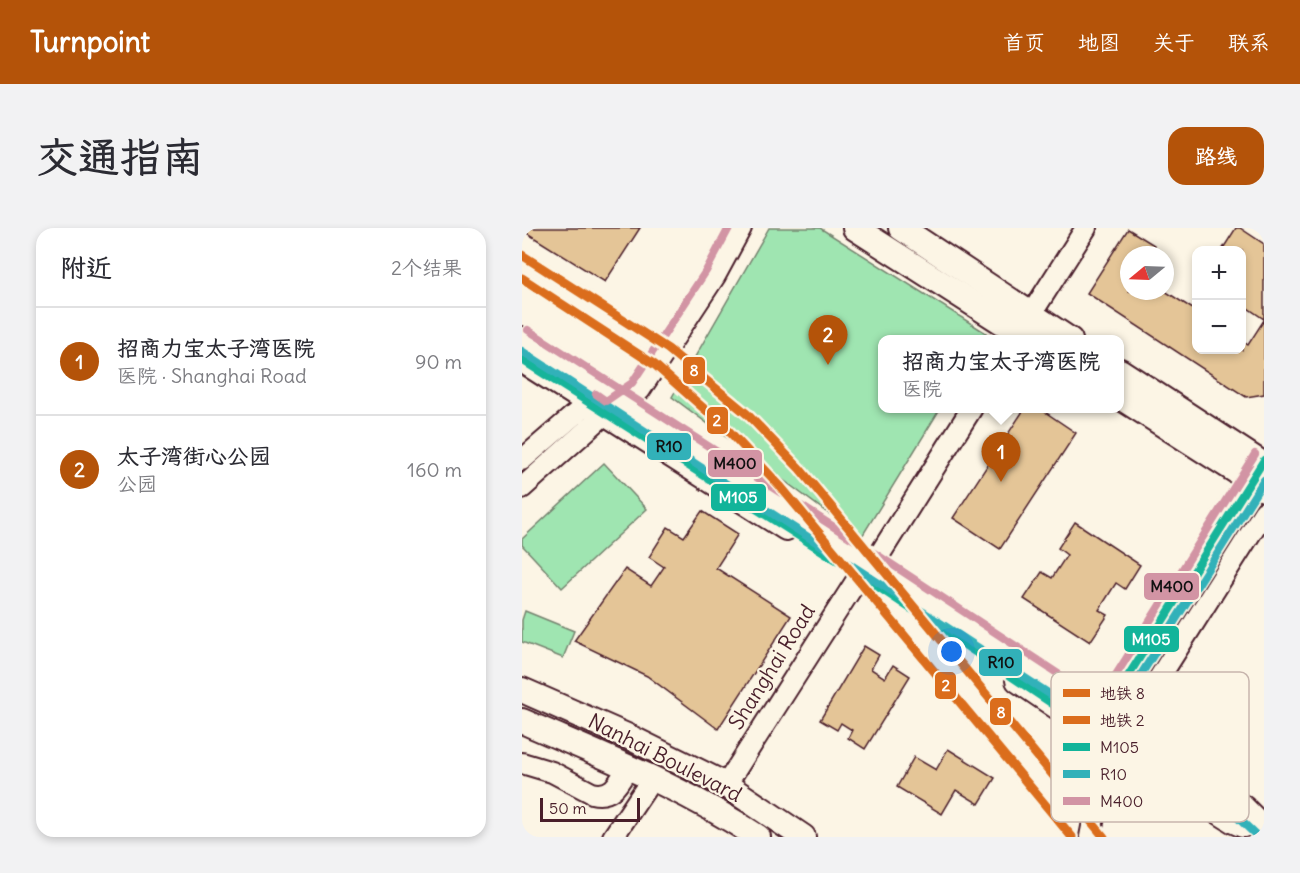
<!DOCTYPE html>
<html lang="zh">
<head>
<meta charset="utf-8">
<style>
  :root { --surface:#fff; --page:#f2f2f3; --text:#2b2b33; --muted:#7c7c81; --line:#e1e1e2; --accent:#b45309 }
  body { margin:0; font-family:Delius,"LXGW WenKai TC",sans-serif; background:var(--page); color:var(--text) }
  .controls { position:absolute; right:18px; top:18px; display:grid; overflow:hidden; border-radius:12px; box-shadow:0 3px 9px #0003 }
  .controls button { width:54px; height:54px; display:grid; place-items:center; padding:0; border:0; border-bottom:2px solid var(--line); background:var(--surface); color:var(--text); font:30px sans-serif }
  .compass { position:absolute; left:598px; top:18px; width:54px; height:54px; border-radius:50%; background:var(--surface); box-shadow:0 3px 9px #0003; rotate:251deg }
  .scale { position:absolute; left:18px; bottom:15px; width:100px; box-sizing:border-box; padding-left:6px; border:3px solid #4a1f2b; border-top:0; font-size:16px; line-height:21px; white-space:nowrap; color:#4a1f2b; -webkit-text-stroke:4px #fcf5e5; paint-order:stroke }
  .you { position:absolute; left:430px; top:424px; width:21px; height:21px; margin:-15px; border:4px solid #fff; border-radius:50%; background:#1a73e8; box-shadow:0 0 0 9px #1a73e833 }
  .badge { display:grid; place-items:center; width:39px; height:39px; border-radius:50%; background:var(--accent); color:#fff; font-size:20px; font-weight:700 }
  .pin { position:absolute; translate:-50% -50px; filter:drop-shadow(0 2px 3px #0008) }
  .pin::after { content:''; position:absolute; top:32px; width:21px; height:18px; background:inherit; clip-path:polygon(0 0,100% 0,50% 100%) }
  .popup { position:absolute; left:356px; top:107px; width:246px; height:78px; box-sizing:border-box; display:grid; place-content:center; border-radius:12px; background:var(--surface); filter:drop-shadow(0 2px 4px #0005); font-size:20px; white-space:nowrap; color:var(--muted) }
  .popup b { font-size:22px; color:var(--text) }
  .popup::after { content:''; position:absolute; left:50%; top:100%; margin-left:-12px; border:12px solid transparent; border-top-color:var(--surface) }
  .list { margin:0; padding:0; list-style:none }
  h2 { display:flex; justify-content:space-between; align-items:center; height:78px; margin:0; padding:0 24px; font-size:26px }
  h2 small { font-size:20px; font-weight:400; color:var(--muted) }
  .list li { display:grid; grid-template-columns:39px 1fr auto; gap:18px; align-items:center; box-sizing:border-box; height:108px; padding:0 24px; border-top:2px solid var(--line) }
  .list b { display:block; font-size:22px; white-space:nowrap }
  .list p { margin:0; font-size:20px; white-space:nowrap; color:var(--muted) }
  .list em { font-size:20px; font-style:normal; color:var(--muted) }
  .map { position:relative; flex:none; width:742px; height:609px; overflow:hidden; border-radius:18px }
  header { display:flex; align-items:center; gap:36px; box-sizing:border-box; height:84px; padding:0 30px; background:var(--accent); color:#fff }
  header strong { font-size:28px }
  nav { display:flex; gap:33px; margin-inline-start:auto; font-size:21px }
  .intro { display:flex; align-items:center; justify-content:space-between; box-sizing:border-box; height:144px; padding:0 36px }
  h1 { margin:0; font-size:42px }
  .button { padding:15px 27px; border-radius:18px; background:var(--accent); color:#fff; font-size:21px; font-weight:700 }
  main { display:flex; gap:36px; padding:0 36px }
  aside { flex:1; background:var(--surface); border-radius:18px; box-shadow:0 3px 9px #0003 }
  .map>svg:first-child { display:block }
  .green { fill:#9fe5b1; stroke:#74826e; stroke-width:1.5 }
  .building { fill:#e4c597; stroke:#4a1f2b; stroke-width:1.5 }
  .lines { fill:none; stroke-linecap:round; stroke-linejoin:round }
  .minor-casing { stroke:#4a1f2b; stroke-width:24 }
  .major-casing { stroke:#4a1f2b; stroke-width:28 }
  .minor { stroke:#fcf5e5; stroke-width:20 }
  .major { stroke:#fcf5e5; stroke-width:24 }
  .bus-1-casing { stroke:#fcf5e5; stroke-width:12 }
  .bus-2-casing { stroke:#fcf5e5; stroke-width:12 }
  .bus-3-casing { stroke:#fcf5e5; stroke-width:12 }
  .bus-1 { stroke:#12b49a; stroke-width:8 }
  .bus-2 { stroke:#32b1b9; stroke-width:8 }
  .bus-3 { stroke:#d294a4; stroke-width:8 }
  .metro-1-casing { stroke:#fcf5e5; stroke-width:14 }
  .metro-2-casing { stroke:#fcf5e5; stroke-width:14 }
  .metro-1 { stroke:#db6d1c; stroke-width:9 }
  .metro-2 { stroke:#db6d1c; stroke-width:9 }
  .labels { text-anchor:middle; stroke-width:4.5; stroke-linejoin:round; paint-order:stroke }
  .street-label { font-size:21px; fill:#4a1f2b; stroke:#fcf5e5 }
  .key { fill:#fcf5e5; stroke:#c7b5ad; stroke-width:1.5 }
  .key-label { font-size:16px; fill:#4a1f2b }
  .line-badge { stroke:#fcf5e5; stroke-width:2 }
  .badge-label { font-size:16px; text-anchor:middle; font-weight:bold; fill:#fff }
  .pale-badge-label { font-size:16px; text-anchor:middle; font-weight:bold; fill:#111 }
</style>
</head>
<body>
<header>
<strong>Turnpoint</strong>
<nav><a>首页</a><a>地图</a><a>关于</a><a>联系</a></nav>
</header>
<div class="intro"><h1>交通指南</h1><a class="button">路线</a></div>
<main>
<aside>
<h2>附近<small>2个结果</small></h2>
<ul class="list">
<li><span class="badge">1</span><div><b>招商力宝太子湾医院</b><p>医院 · Shanghai Road</p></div><em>90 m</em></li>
<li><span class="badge">2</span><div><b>太子湾街心公园</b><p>公园</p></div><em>160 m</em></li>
</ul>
</aside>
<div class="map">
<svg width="742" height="609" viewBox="0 0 742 609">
  <rect width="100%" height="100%" fill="#fcf5e5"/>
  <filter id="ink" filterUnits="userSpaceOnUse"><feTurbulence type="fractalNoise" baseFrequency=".0167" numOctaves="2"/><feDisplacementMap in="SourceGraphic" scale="12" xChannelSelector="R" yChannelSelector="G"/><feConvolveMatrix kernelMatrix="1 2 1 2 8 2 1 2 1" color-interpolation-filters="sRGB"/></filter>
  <g filter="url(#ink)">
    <g class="green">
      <path d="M247,0h51l166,105 -4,6 -100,1v68l58,1 -79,129 -189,-141z"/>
      <path d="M82,235l43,46 -85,79 -40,-43v-6z"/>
      <path d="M3,383l49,20 -11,27 -41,-16v-22z"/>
    </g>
    <g class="building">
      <path d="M0,0h118l-35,54 -83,-52z"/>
      <path d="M714,0h4l24,16v75l-22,-15v-54h-20z"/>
      <path d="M606,1l26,16 -6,10h-19v36h36l31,20v39h46v-9l6,4 16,-25v74l-18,3 -159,-104z"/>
      <path d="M503,180h14l37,25 -76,116 -47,-31z"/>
      <path d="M180,283l36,23 -22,34 75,48 -73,113 -71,-53 -73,-35 51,-72 26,17 13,-19 -15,-10 19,-30 16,10z"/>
      <path d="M553,294l65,43 -15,24 -9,-6 -17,27 9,5 -18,27 -66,-43 18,-27 10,6 15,-23 -9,-7z"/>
      <path d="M342,418l15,9 -8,14 14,9 8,-13 17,11 -45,73 -17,-11 4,-8 -11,-7 -4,7 -17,-10z"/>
      <path d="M426,521l47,29 -16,26 -23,-14 -14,24 -45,-27 17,-30 22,13z"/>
    </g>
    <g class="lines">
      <g class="minor-casing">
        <g id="minor">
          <path d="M501,99l63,-99"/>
          <path d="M0,232l67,-58h11"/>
          <path d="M0,260l84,-75 18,-10 16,-13 75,-114 26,-48"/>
          <path d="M351,337l99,-157"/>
          <path d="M594,497l26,-20 122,-193"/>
          <path d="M0,535l30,9 40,21c21,5 27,-11 36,-26"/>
          <path d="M204,557l134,-210"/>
          <path d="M91,609l39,-58"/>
          <path d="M568,609l19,-95 7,-17 2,-33 140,-223"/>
        </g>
      </g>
      <g class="major-casing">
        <g id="major">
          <path d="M333,0l175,112"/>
          <path d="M379,0l169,112"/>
          <path d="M0,111l351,226 341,223 29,20 21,21"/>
          <path d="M0,132l264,168"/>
          <path d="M598,143l144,94"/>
          <path d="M598,169l144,92"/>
          <path d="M496,452l91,62 125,79 9,4"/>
          <path d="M0,462l107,47 97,48 77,52"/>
          <path d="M0,493c80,35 163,67 236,116"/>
        </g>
      </g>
      <use href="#minor" class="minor"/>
      <use href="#major" class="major"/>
      <g class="bus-1-casing">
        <path id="bus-1" d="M0,132l338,215 249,167 7,-17 2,-33 146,-232"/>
      </g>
      <g class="bus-2-casing">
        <g id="bus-2">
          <path d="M0,123l686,446 28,19 21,20"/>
          <path d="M606,513l-6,-3 4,-11 2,-32 136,-215"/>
        </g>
      </g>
      <g class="bus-3-casing">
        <g id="bus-3">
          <path d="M6,102l351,226 228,150 2,-20 146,-232"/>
          <path d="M74,166l10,7 26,-18 74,-112 23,-43"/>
        </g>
      </g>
      <use href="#bus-1" class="bus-1"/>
      <use href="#bus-2" class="bus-2"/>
      <use href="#bus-3" class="bus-3"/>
      <g class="metro-1-casing">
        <path id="metro-1" d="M0,27l146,94 79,65 53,55 304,368"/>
      </g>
      <g class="metro-2-casing">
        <path id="metro-2" d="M0,50l133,87 73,65 52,56 292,351"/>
      </g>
      <use href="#metro-1" class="metro-1"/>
      <use href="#metro-2" class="metro-2"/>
    </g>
  </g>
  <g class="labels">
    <g class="street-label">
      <text transform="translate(250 439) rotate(-58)" y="7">Shanghai Road</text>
      <text transform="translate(143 530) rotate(27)" y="7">Nanhai Boulevard</text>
    </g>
  </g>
  <rect x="529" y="444" width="198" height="150" rx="9" class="key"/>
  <rect x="541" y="461" width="27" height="8" fill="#db6d1c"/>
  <rect x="541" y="488" width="27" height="8" fill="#db6d1c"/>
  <rect x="541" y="515" width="27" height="8" fill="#12b49a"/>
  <rect x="541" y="542" width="27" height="8" fill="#32b1b9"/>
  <rect x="541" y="569" width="27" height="8" fill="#d294a4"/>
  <g class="key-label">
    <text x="578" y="471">地铁 8</text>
    <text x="578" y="498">地铁 2</text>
    <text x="578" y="525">M105</text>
    <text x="578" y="552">R10</text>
    <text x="578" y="579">M400</text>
  </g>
  <g class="line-badge">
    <rect x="160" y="128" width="24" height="29" rx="6" fill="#db6d1c"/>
    <rect x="184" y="178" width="23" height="29" rx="6" fill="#db6d1c"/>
    <rect x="124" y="204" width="46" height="29" rx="6" fill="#32b1b9"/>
    <rect x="185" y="221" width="56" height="29" rx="6" fill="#d294a4"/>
    <rect x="188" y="255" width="57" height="29" rx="6" fill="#12b49a"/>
    <rect x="621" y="344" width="57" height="29" rx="6" fill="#d294a4"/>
    <rect x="601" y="397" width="57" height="28" rx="6" fill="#12b49a"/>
    <rect x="456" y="420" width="45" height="29" rx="6" fill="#32b1b9"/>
    <rect x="412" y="443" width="23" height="29" rx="6" fill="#db6d1c"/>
    <rect x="467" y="469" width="23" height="29" rx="6" fill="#db6d1c"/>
  </g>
  <g class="badge-label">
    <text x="172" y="148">8</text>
    <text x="195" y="198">2</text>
    <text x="216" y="275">M105</text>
    <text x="629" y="417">M105</text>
    <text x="424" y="463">2</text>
    <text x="479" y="490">8</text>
  </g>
  <g class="pale-badge-label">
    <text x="147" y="224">R10</text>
    <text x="213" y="241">M400</text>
    <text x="650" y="364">M400</text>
    <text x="479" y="440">R10</text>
  </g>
</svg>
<div class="controls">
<button>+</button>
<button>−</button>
</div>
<svg class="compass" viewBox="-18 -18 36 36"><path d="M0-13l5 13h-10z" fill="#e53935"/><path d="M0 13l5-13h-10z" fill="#7c7c81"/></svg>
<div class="scale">50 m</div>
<div class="you"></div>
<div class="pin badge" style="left:479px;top:254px">1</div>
<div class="popup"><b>招商力宝太子湾医院</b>医院</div>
<div class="pin badge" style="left:306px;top:137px">2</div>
</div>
</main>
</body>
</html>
